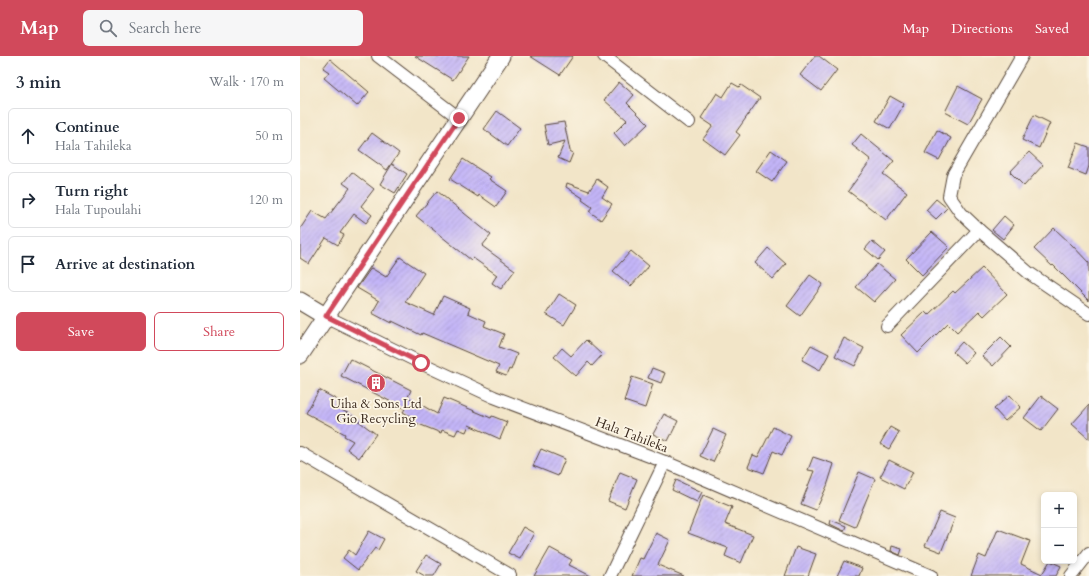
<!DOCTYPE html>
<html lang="en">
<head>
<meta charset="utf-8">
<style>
  :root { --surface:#fff; --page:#f6f6f7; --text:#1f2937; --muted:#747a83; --line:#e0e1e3; --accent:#d1495b }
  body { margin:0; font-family:Cardo,serif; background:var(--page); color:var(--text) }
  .controls { position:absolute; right:12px; bottom:12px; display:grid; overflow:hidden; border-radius:6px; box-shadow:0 2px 6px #0003 }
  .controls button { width:36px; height:36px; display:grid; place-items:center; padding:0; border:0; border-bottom:1px solid var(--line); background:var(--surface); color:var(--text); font:20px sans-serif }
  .stop { position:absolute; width:12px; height:12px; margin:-9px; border:3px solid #d1495b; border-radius:50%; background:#fff }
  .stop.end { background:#d1495b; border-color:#fff; box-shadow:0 1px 4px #0008 }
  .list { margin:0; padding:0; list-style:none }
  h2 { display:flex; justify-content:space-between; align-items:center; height:52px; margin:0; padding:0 16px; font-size:17px }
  h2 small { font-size:13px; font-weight:400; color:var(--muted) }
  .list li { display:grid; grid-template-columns:26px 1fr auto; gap:12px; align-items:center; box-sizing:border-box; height:56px; margin:0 8px 8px; padding:0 8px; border:1px solid var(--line); border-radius:6px }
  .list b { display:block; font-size:15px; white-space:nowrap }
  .list p { margin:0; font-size:13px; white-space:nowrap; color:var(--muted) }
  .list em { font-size:13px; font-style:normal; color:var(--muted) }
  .actions { display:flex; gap:8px; padding:12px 16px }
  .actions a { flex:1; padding:9px 0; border:1px solid var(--accent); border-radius:6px; text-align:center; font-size:14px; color:var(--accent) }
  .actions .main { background:var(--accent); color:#fff }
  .icon { flex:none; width:22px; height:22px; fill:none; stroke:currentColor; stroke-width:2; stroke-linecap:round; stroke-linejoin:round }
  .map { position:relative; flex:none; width:789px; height:520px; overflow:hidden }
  header { display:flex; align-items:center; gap:24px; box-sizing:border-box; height:56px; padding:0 20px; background:var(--accent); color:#fff }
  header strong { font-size:19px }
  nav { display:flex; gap:22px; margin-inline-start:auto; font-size:14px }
  .search { width:280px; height:36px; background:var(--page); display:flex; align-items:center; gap:10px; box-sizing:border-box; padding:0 14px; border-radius:6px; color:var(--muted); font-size:15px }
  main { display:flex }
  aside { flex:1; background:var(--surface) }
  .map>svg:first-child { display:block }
  .building { fill:url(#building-hatch) }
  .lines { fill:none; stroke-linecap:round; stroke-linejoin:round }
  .street-casing { stroke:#564638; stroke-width:14 }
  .secondary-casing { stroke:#564638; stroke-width:19 }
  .street { stroke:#fff; stroke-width:12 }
  .secondary { stroke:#fff; stroke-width:17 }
  .route { stroke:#d1495b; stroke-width:5 }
  .labels { text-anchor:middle; stroke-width:3.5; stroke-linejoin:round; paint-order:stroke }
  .poi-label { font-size:13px; fill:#3b2a1e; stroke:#fcf5e5 }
  .street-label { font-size:13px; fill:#3b2a1e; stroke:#fcf5e5 }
</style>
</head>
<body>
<header>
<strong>Map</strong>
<div class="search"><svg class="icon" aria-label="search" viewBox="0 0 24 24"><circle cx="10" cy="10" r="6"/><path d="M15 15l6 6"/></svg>Search here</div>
<nav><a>Map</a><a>Directions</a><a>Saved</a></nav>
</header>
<main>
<aside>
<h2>3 min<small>Walk · 170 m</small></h2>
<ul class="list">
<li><svg class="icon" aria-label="ahead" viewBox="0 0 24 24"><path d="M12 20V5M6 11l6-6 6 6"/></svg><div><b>Continue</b><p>Hala Tahileka</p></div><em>50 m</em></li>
<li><svg class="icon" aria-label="right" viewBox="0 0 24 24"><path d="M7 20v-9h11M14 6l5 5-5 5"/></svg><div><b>Turn right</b><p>Hala Tupoulahi</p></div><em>120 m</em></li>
<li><svg class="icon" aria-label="arrive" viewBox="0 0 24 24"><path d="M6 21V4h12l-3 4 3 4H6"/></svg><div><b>Arrive at destination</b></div></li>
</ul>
<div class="actions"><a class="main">Save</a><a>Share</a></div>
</aside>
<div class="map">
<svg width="789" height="520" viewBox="0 0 789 520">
  <defs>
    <pattern id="building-hatch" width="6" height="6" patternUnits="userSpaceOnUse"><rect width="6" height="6" fill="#c3b5f8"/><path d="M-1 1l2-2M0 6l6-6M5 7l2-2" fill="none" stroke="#a093c8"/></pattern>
  </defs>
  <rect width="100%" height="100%" fill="#fcf5e5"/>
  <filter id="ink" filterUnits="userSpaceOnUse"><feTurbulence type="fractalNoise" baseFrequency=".025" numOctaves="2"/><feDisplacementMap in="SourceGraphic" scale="8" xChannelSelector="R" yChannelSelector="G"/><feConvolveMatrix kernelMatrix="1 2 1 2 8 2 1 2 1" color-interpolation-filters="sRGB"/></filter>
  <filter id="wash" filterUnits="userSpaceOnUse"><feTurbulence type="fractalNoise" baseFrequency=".012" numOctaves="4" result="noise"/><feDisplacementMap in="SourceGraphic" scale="16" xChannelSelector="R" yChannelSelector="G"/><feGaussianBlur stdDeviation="0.9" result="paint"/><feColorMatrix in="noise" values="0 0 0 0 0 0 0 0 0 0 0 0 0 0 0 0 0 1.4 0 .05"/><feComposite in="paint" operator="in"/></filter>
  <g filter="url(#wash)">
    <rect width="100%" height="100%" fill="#f2e5c8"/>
    <g id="blocks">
      <g class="building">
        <path d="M115,0h54l-16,24z"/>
        <path d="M230,0h43l-13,19z"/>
        <path d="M515,0h4l18,14 -16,21 -21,-16z"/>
        <path d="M30,3l39,33 -12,14 -33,-28 5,-6 -6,-4z"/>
        <path d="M319,26l15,13 -7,8 21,21 -23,22 -11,-13 13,-13 -23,-20z"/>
        <path d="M432,27l7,4 2,-2 19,13 -24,34 4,3 -15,20 -22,-16 10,-13 -12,-8 16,-25 6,4z"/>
        <path d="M658,30l24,13 -14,25 -23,-12z"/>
        <path d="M590,40l14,8 -14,25 -14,-8z"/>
        <path d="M197,55l23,17 -13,18 -23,-17z"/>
        <path d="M734,59l16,8 -11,25 -17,-8z"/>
        <path d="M264,66l6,29 3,2 -4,10 -11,-5 7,-17 -17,4 -4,-20z"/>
        <path d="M637,74l14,8 -12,22 -14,-7z"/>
        <path d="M72,77l27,20 -12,17 -28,-20z"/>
        <path d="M561,78l33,27 -11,13 24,18 -21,28 -38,-29 23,-31 -19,-15z"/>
        <path d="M778,87l11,4v19l-3,9 -18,-7z"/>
        <path d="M471,94l16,11 -15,21 -16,-11z"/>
        <path d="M729,96l14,13 -19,21 -14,-14z"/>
        <path d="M163,103l28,18 -2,2 18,12 -11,16 -17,-12 -1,2 -28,-18z"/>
        <path d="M92,108l15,10 -12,19 -15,-9z"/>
        <path d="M52,116l22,17 -13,17 11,9 -6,8 -12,-9 -14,19 4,2 -6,10 -12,-7 -17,26 -9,-6v-29l12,-18 14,8 24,-31 -7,-5z"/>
        <path d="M297,123l11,8 -6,10 10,7 -11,16 -12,-9 3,-4 -10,-7 1,-2 -17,-11 1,-4 22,8z"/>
        <path d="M137,135l54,44 -9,11 33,24 -14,19 -9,-6 5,-8 -24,-17 -2,2 -55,-44z"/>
        <path d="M636,143l11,9 -11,11 -10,-9z"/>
        <path d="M704,160l10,9 -11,14 -11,-9z"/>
        <path d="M754,172l18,17 17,18v38l-36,-36 -1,1 -18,-17z"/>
        <path d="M632,176l17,15 -27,28 -16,-16z"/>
        <path d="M572,185l13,11 -7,8 -13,-11z"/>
        <path d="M468,192l18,16 -13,15 -18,-16z"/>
        <path d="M331,195l18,15 -18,20 -18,-15z"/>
        <path d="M100,201l24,16 -19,29 29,13 9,-19 27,12 -2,5 18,8 -2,5 20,8 -5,13 18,7 -6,16 -2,-1 -3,7 -10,-4 3,-6 -77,-33 -1,2 -29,-14 -1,2 -19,-10 7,-12 -22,-13 14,-20 15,9z"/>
        <path d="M577,208l18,15 -21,23 -18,-15z"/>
        <path d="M682,212l25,26 -23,22 -5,-5 -22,21 -9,-9 -30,30 -17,-18 24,-23 3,3 25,-24 2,2z"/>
        <path d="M510,219l13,9 -23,32 -13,-10z"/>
        <path d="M259,238l17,11 -12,20 -18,-11z"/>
        <path d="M701,281l10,10 -18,19 -11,-10z"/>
        <path d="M544,282l20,10 -9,18 -20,-10z"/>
        <path d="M286,284l16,15 -10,11 -4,-4 -12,14 -22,-19 8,-9 9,8z"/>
        <path d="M662,286l12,11 -9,10 -12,-11z"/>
        <path d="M511,289l18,9 -9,16 -18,-10z"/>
        <path d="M50,303l61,31 -3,7 29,17 7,-16 47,20 1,-2 15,6 -7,17 -31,-14 -3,7 -8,-3 -3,6 -13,-5 -1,3 -30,-12 2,-3 -10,-6 2,-3 -64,-33z"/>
        <path d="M352,312l13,5 -4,10 -13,-5z"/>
        <path d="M332,321l21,7 -8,24 -21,-7z"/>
        <path d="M19,334l22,12 -3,6 15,8v1l23,17 -17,24 -12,-9 6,-8 -9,-5 1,-2 -39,-21z"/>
        <path d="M710,339l11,12 -16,14 -11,-12z"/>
        <path d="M741,340l17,13 -17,22 -17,-13z"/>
        <path d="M789,349v34l-17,-15z"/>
        <path d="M364,358l14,7 -10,20 -15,-7z"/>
        <path d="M473,371l18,9 -9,19 -9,-4 -9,22 -16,-6 5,-12 5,2z"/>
        <path d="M590,371l9,5 -10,17 -9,-5z"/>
        <path d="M413,373l13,6 -13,27 -13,-6z"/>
        <path d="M241,393l24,10 -7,17 -25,-10z"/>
        <path d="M513,401l21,7 -7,22 -11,24 -15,-6 13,-33 -6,-1z"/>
        <path d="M589,404l24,12 -9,17 -24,-12z"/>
        <path d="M320,416l17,7 -12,29 -17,-7z"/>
        <path d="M559,416l16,7 -20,48 -16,-7z"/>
        <path d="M376,424l26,12 -5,10 -25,-12z"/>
        <path d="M403,439l29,12 -7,17 28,11 -12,28 -16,-7 3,-8 -40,-15z"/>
        <path d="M640,456l15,6 -14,34 -16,-6z"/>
        <path d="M531,464l15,6 -2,5 -14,-7z"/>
        <path d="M223,471l11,6 -14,26 -12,-6z"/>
        <path d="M698,473l32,12 -9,23 21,10 8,-13 11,5 -5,10h-85l8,-21 7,3z"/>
        <path d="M69,475l15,8 -6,11 -3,-2 -17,22 -15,-12 6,-8 6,5z"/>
        <path d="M356,477l14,7 -12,25 26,11h-52l8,-18 3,1z"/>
        <path d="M592,490l10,3 -2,6 -9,-4z"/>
        <path d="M496,491l20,7 -8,22h-23z"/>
        <path d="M250,492l22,12 -3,5 22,11h-57z"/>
        <path d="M126,499l15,9 -7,12h-9l-9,-5z"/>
        <path d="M544,505l18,7 -3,8h-22z"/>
      </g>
    </g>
  </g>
  <g filter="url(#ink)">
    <use href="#blocks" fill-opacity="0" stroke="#564638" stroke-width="1"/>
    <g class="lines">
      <g class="street-casing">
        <g id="street">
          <path d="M78,0l81,62"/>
          <path d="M304,0l85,66"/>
          <path d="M722,0l-69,119 -4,21 12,17 18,17 50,43 60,41"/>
          <path d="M25,260l96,47 73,34 171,65 266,114"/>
          <path d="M587,270l92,-96"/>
          <path d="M0,397l210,122"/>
          <path d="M310,520l55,-114"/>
          <path d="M771,520l18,-23"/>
        </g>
      </g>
      <g class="secondary-casing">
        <g id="secondary">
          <path d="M0,245l25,15"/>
          <path d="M0,299l201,-299"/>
        </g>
      </g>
      <use href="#street" class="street"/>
      <use href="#secondary" class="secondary"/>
    </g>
  </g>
  <g class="lines" filter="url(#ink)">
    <path class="route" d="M121,307l-95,-47 133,-198"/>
  </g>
  <defs>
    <g id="building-disc" transform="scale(1)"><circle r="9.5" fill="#d1495b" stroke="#fcf5e5"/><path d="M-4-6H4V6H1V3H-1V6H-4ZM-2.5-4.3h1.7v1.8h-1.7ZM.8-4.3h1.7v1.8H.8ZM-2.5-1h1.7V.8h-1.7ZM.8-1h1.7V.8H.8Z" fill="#fff"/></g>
  </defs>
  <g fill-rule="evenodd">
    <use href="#building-disc" x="76" y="327"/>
  </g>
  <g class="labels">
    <g class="poi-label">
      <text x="76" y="352">Uiha &amp; Sons Ltd<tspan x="76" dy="15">Gio Recycling</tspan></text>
    </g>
    <g class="street-label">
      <text transform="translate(332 378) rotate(21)" y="5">Hala Tahileka</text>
    </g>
  </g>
</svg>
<div class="controls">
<button>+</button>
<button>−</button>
</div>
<div class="stop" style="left:121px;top:307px"></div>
<div class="stop end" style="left:159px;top:62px"></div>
</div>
</main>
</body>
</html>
